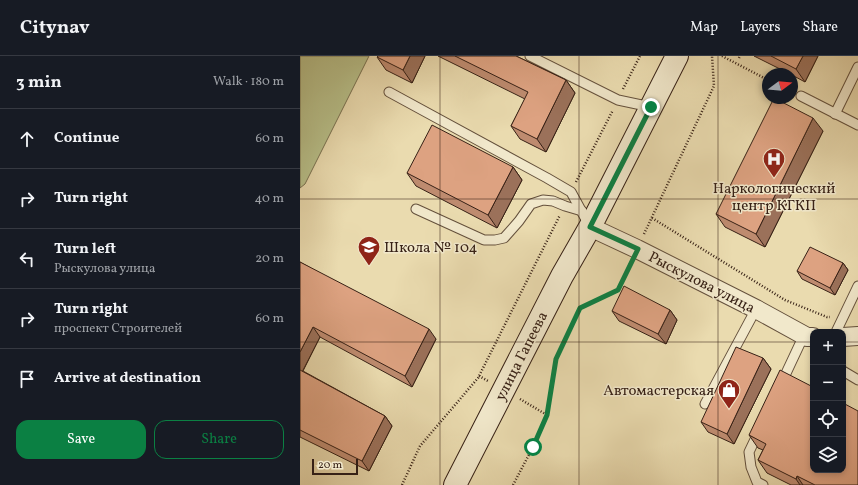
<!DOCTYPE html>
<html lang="en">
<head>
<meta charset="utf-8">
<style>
  :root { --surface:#171b24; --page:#242831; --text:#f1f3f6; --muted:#9ea1a6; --line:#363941; --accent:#0b8043 }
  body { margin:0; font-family:Vollkorn,serif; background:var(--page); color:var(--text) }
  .controls { position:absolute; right:12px; bottom:12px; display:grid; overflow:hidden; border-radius:8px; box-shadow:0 2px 6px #0003 }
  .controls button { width:36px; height:36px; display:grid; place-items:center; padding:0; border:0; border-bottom:1px solid var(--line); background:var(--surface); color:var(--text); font:20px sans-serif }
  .compass { position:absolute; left:462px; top:12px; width:36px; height:36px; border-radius:50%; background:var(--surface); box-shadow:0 2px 6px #0003; rotate:74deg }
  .scale { position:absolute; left:12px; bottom:10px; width:46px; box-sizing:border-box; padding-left:4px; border:2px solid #372116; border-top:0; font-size:11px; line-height:14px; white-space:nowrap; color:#372116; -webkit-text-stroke:3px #f1e8cb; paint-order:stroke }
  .stop { position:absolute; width:12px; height:12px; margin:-9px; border:3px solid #0b8043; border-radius:50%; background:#fff }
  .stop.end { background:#0b8043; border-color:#fff; box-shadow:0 1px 4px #0008 }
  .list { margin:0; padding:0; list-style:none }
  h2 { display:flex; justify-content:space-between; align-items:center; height:52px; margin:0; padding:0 16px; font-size:17px }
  h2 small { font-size:13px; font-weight:400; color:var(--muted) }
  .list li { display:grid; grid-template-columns:26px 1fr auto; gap:12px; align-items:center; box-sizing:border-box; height:60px; padding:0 16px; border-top:1px solid var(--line) }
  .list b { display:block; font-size:15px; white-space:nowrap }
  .list p { margin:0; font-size:13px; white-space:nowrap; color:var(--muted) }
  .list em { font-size:13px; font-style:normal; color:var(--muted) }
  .actions { display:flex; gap:8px; padding:12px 16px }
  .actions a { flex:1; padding:9px 0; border:1px solid var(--accent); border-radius:12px; text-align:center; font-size:14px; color:var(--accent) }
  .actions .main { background:var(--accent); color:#fff }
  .icon { flex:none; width:22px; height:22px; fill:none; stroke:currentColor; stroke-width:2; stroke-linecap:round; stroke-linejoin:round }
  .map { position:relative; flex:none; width:558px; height:429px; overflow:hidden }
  header { display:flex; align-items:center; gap:24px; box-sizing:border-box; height:56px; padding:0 20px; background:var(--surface); border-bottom:1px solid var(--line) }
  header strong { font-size:19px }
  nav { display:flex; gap:22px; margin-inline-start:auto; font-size:14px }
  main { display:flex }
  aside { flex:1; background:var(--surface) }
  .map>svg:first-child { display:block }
  .green { fill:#b8c08a; stroke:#787050 }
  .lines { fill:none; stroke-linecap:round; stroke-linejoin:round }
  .service-casing { stroke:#64503c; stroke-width:11 }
  .minor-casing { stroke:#64503c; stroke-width:20 }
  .secondary-casing { stroke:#372116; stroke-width:24 }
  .path { stroke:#372116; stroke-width:2.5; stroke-dasharray:1 2; stroke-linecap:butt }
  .service { stroke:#f1e8cb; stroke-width:9 }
  .minor { stroke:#f1e8cb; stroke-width:18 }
  .secondary { stroke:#f1e8cb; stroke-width:22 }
  .wall { fill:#be8b6f; stroke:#372116 }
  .shaded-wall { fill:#9b715a; stroke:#372116 }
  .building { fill:#dda281; stroke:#372116 }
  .route { stroke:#0b8043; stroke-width:5 }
  .grid { fill:none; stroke:#372116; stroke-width:1; stroke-opacity:0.55 }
  .labels { text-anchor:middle; stroke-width:3; stroke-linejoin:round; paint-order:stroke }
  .poi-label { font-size:15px; fill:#372116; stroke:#f1e8cb }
  .street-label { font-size:15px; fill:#372116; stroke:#f1e8cb }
</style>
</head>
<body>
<header>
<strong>Citynav</strong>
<nav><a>Map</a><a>Layers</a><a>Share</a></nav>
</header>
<main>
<aside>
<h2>3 min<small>Walk · 180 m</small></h2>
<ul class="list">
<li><svg class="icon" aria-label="ahead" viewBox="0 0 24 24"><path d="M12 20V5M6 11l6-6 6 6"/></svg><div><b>Continue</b></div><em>60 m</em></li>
<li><svg class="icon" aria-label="right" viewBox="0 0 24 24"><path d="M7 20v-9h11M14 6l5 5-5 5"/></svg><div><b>Turn right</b></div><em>40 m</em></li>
<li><svg class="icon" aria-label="left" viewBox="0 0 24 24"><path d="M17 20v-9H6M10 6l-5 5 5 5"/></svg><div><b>Turn left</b><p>Рыскулова улица</p></div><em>20 m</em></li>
<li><svg class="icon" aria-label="right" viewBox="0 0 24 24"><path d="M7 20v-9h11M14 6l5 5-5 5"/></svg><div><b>Turn right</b><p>проспект Строителей</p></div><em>60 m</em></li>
<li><svg class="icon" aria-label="arrive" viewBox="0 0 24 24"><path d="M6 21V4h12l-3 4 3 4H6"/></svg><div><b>Arrive at destination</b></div></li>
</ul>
<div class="actions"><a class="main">Save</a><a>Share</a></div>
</aside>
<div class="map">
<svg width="558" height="429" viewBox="0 0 558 429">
  <rect width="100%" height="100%" fill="#eadbaf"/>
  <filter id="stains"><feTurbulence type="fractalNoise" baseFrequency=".005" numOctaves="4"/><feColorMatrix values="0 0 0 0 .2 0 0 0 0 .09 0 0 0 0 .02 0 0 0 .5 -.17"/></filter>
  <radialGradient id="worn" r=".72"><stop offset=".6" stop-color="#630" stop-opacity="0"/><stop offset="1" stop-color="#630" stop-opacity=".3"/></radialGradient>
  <path class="green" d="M0,0h69l-64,128 -5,4z"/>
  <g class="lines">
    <g class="service-casing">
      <g id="service">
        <path d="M230,0l88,44 33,7"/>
        <path d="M89,36l158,86 24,14 18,33"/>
        <path d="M501,40l57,29"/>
        <path d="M535,58l23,-47"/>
        <path d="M116,153l68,31h11l9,-2 15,-17 12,-17 12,-4 10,1 12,5 17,5"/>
        <path d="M536,276l22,-46"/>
        <path d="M543,315l15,9"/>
        <path d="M481,328l23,-49"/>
        <path d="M405,348l51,-95"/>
        <path d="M459,375l-10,21 2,15 6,15 6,3"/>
      </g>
    </g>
    <g class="minor-casing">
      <g id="minor">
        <path d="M290,171l47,22 119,60 51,28h6"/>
        <path d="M543,281l15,-1"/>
      </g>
    </g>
    <g class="secondary-casing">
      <path id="secondary" d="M155,429l107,-209 28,-49 87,-171"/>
    </g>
    <g class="path">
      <path d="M422,0l46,24"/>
      <path d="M439,2l1,-2"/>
      <path d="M323,33l17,-33"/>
      <path d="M276,126l37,-72"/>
      <path d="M352,162l133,82 42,17h3"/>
      <path d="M344,178l70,-148 -2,-30"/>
      <path d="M179,320l9,5"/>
      <path d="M220,343l27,16"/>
      <path d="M102,429l18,-39 58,-68 82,-163"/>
      <path d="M213,429l20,-38 14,-32 9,-56 24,-51 38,-17 12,-27"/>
    </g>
    <use href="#service" class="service"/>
    <use href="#minor" class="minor"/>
    <use href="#secondary" class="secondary"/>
  </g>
  <g class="wall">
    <path d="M125,0l-13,27 -26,-13 -9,-13z"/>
    <path d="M138,0h78l50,24 9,13 -29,59 -26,-13 -9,-13 14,-27z"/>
    <path d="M454,0h64l-13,26 -13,-7v-1h-2z"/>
    <path d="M523,75l-58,116 -40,-20 -9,-13z"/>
    <path d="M213,111l9,13 -25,48 -81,-42 -9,-13z"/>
    <path d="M0,206l136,77 -24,48 -92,-50 -17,34 82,45 7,10 -23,45 -69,-34z"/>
    <path d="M543,207l5,7 -13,25 -33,-16 -5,-8z"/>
    <path d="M370,254l7,10 -11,24 -47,-23 -7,-10z"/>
    <path d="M463,302l8,11 -37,75 -26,-12 -7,-10z"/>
    <path d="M449,379l109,50h-67l-24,-12 -9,-13 5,-10 -5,-2z"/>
  </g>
  <g class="shaded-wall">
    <path d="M110,0h15l-13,27 -9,-13z"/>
    <path d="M503,0h15l-13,26 -9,-13z"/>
    <path d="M266,24l9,13 -29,59 -9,-13z"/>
    <path d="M513,62l10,13 -58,116 -9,-13z"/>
    <path d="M213,111l9,13 -25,48 -9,-13z"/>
    <path d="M543,207l5,7 -13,25 -5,-7z"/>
    <path d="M370,254l7,10 -11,24 -8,-10z"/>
    <path d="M13,271l7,10 -20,39v-24z"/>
    <path d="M129,273l7,10 -24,48 -7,-11z"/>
    <path d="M463,302l8,11 -37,75 -7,-10z"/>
    <path d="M85,360l7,10 -23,45 -7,-10z"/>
    <path d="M497,420l6,9h-3l-4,-6z"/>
  </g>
  <g class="building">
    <path d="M78,0h32l-7,14 -26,-13z"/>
    <path d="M155,0h61l50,24 -29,59 -26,-13 17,-34z"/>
    <path d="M471,0h32l-7,13z"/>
    <path d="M474,42l39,20 -57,116 -40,-20z"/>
    <path d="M132,69l81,42 -25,48 -81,-42z"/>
    <path d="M510,191l33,16 -13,25 -33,-17z"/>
    <path d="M0,206l129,67 -24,47 -92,-49 -13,25z"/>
    <path d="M324,230l46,24 -12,24 -46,-23z"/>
    <path d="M436,291l27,11 -36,76 -26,-12z"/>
    <path d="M0,314l85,46 -23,45 -62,-31z"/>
    <path d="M480,314l33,17v83h30v-67l15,8v74h-43l-18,-9 -1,3 -38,-19 8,-16 -17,-9z"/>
  </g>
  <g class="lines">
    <path class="route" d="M233,391l14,-32 9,-56 24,-51 38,-18 20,-41 -48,-22 61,-120"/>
  </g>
  <path class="grid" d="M140,0v429M279,0v429M418,0v429M0,143h558M0,286h513M543,286h15"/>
  <defs>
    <g id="hospital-pin" transform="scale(1.15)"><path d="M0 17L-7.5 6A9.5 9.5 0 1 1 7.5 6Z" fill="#8f2418" stroke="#f1e8cb"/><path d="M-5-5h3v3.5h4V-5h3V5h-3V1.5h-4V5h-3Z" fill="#fff"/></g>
    <g id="school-pin" transform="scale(1.15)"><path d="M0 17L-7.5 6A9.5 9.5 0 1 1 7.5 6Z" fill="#8f2418" stroke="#f1e8cb"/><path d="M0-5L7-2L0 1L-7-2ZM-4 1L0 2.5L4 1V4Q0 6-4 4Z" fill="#fff"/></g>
    <g id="shop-pin" transform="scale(1.15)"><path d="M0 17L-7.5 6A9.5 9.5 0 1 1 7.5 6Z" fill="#8f2418" stroke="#f1e8cb"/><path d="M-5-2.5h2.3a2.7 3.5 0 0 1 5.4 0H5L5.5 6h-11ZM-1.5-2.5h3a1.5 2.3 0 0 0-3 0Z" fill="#fff"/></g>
  </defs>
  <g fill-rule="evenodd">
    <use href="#hospital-pin" x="474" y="103"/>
    <use href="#school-pin" x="69" y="191"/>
    <use href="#shop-pin" x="429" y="334"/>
  </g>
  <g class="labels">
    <g class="poi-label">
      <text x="474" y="137">Наркологический<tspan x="474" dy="17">центр КГКП</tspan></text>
      <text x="84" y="196" text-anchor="start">Школа № 104</text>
      <text x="414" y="339" text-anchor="end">Автомастерская</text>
    </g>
    <g class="street-label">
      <text transform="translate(402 226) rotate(27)" y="5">Рыскулова улица</text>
      <text transform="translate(221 300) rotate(-63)" y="5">улица Гапеева</text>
    </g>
  </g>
  <rect width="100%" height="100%" filter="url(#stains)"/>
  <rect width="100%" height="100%" fill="url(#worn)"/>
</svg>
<div class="controls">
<button>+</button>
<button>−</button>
<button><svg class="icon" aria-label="locate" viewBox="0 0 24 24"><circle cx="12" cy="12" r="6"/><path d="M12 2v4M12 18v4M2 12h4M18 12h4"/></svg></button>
<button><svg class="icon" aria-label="layers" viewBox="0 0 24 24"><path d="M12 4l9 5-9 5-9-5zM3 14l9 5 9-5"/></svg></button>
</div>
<svg class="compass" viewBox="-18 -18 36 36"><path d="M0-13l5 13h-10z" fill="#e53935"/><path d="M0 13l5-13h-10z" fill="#9ea1a6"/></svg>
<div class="scale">20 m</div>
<div class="stop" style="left:233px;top:391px"></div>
<div class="stop end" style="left:351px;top:51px"></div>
</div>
</main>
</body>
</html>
